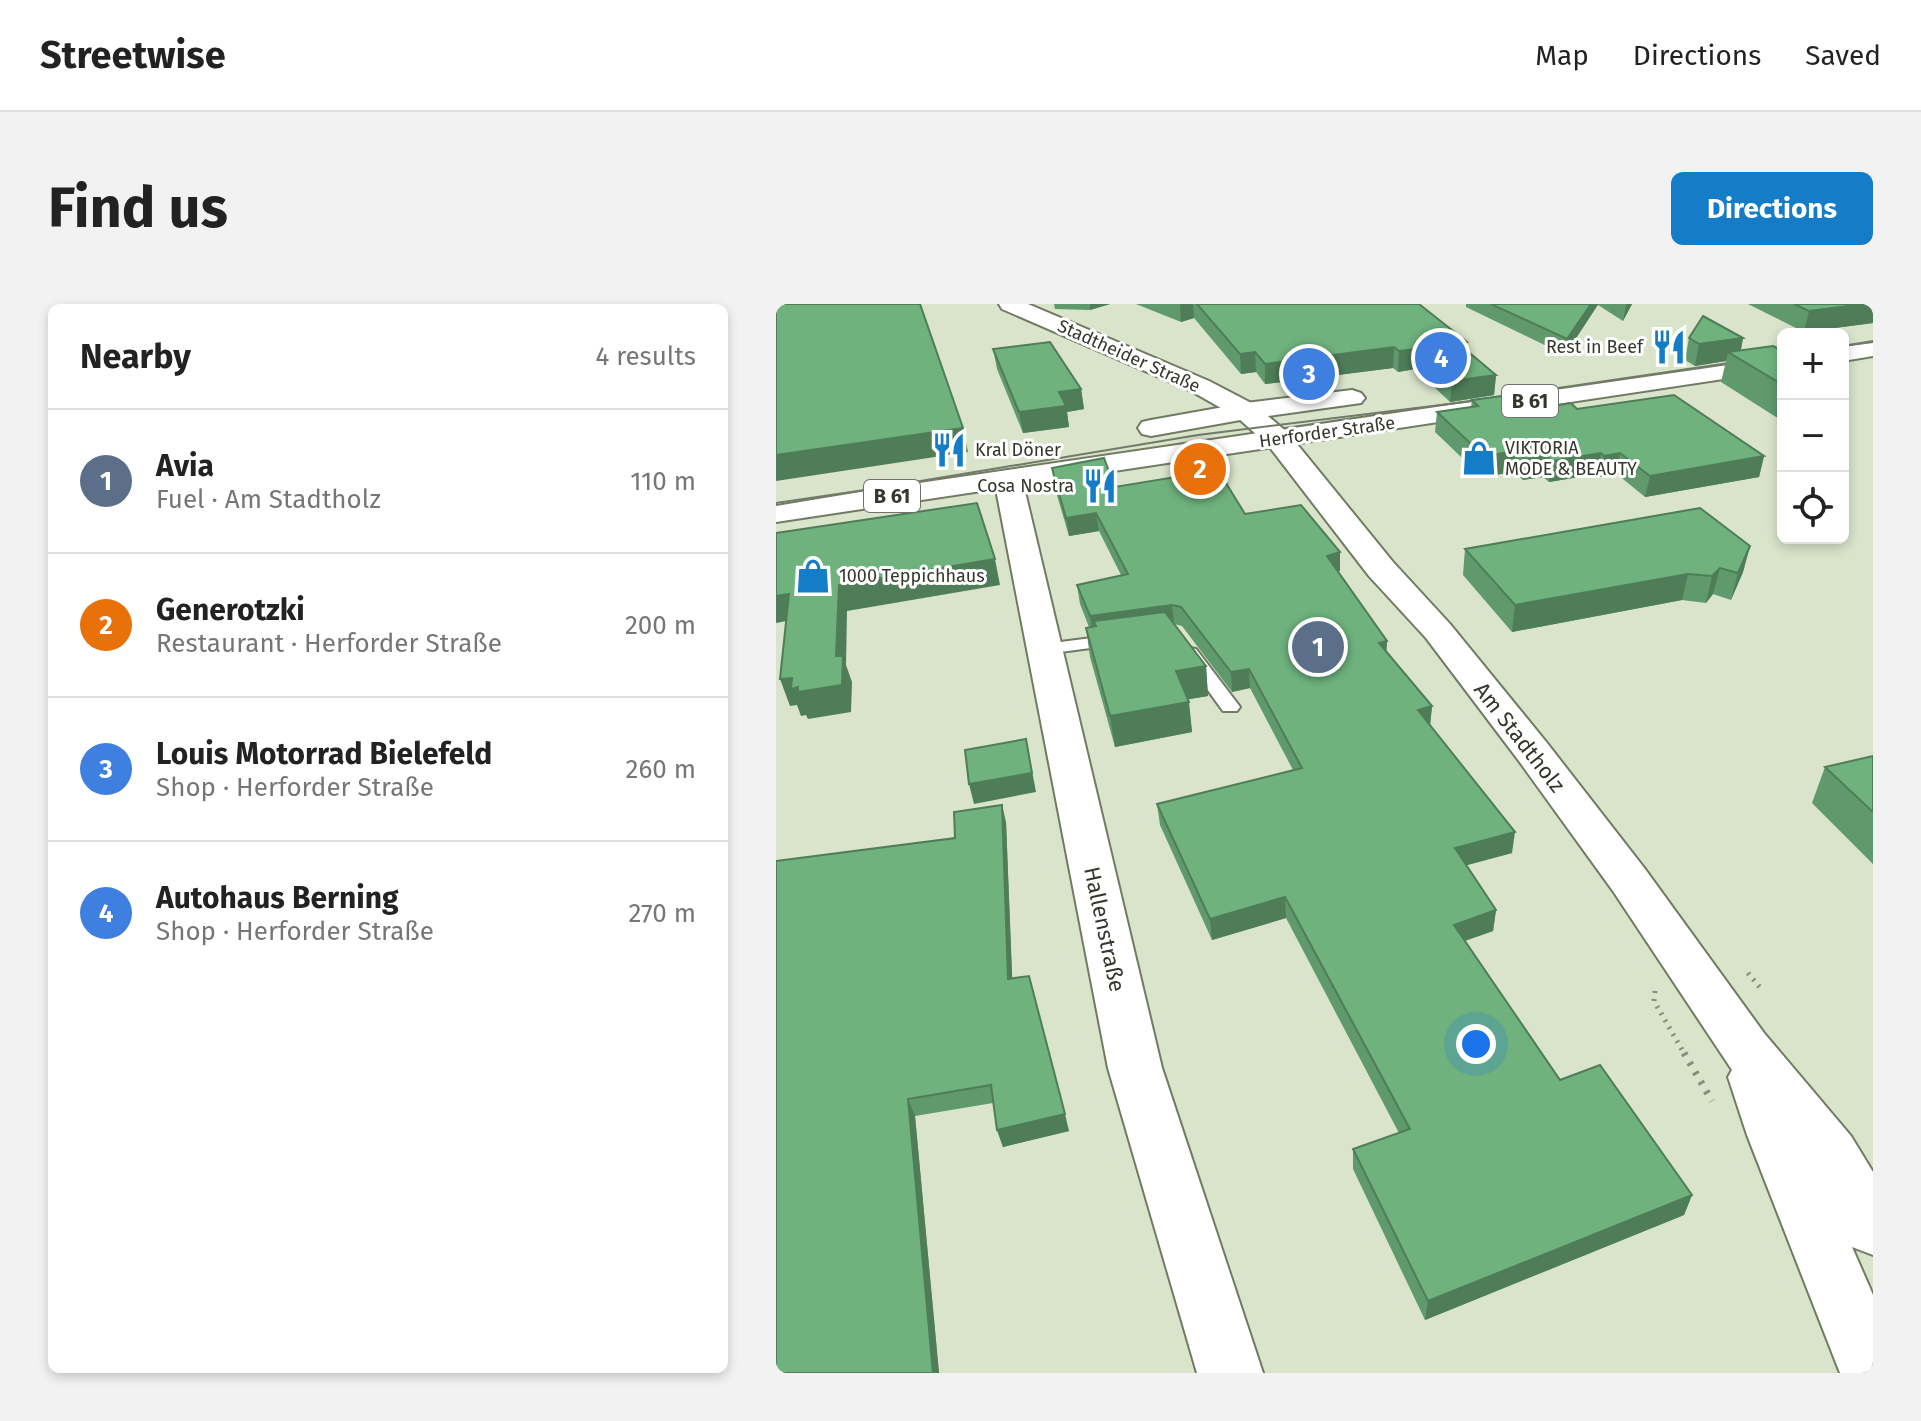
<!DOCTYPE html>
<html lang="en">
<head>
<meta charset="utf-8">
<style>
  :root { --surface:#fff; --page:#f2f2f2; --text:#222; --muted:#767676; --line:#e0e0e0; --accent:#157dc8 }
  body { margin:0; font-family:"Fira Sans",sans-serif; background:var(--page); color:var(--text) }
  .controls { position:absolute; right:24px; top:24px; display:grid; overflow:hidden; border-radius:12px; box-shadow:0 4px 12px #0003 }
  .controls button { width:72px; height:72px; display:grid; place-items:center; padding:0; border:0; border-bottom:2px solid var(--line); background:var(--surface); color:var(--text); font:40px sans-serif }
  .you { position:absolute; left:700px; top:740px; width:28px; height:28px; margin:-20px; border:6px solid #fff; border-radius:50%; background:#1a73e8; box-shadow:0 0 0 12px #1a73e833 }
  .badge { display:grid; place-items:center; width:52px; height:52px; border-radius:50%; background:var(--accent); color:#fff; font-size:26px; font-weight:700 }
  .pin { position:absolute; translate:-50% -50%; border:4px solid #fff; box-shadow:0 2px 8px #0006 }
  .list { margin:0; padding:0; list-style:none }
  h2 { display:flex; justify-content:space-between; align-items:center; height:104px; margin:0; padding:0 32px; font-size:34px }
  h2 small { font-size:26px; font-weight:400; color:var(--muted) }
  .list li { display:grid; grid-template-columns:52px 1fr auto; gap:24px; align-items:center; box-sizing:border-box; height:144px; padding:0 32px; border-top:2px solid var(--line) }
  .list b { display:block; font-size:30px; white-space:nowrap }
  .list p { margin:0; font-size:26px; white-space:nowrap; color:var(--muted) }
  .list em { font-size:26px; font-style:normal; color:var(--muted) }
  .icon { flex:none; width:44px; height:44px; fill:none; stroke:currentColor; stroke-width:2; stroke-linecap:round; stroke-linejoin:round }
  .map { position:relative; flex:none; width:1097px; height:1069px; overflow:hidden; border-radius:12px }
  header { display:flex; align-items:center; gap:48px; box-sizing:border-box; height:112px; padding:0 40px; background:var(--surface); border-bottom:2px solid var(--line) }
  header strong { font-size:38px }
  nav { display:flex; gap:44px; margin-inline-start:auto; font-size:28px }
  .intro { display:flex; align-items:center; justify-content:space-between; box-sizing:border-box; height:192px; padding:0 48px }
  h1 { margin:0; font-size:56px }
  .button { padding:20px 36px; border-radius:12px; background:var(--accent); color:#fff; font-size:28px; font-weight:700 }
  main { display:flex; gap:48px; padding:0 48px }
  aside { flex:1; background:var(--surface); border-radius:12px; box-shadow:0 4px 12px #0003 }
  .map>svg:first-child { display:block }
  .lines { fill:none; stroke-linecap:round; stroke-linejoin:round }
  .service-casing { stroke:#717a63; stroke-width:4 }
  .minor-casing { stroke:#717a63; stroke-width:4 }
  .tertiary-casing { stroke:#717a63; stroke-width:4 }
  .primary-casing { stroke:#717a63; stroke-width:4 }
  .path-far1 { stroke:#868d7c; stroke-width:5; stroke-dasharray:2 6; stroke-linecap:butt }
  .path { stroke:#868d7c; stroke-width:7; stroke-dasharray:3 8; stroke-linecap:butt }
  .service { fill:#fff; fill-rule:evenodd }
  .minor { fill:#fff; fill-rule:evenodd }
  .tertiary { fill:#fff; fill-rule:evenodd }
  .primary { fill:#fff; fill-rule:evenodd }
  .tram { stroke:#737a6a; stroke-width:2 }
  .wall { fill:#5f996c }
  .shaded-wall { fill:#4e7d58 }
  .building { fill:#6fb27e; stroke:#4e7d58; stroke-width:2 }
  .labels { text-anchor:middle; stroke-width:6; stroke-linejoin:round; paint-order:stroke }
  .far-poi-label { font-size:18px; fill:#33372d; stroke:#fff; text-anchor:start }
  .far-street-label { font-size:18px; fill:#33372d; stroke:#fff }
  .shield { fill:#fff; stroke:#70736c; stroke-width:2 }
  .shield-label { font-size:20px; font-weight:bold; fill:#33372d }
  .street-label { font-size:22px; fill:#33372d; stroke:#fff }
</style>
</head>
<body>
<header>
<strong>Streetwise</strong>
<nav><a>Map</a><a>Directions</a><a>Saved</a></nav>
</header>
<div class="intro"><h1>Find us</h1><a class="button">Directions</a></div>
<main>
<aside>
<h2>Nearby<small>4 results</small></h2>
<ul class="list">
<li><span class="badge" style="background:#5c6f8a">1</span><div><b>Avia</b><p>Fuel · Am Stadtholz</p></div><em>110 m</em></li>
<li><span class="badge" style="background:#e8710a">2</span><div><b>Generotzki</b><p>Restaurant · Herforder Straße</p></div><em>200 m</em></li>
<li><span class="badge" style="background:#3f7fe0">3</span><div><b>Louis Motorrad Bielefeld</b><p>Shop · Herforder Straße</p></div><em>260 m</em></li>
<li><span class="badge" style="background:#3f7fe0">4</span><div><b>Autohaus Berning</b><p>Shop · Herforder Straße</p></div><em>270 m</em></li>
</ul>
</aside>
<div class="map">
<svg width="1097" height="1069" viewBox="0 0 1097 1069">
  <rect width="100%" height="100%" fill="#d9e4cb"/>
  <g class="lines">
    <g class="service-casing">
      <g id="service">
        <path d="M339,331l6,1 3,4 -3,4 -76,10 -9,-5 9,-5z"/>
        <path d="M414,344l6,1 41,54 3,4 -3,4h-14l-42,-58z"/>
      </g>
    </g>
    <g class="minor-casing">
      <path id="minor" d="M232,166l10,3 4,6 140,589 101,305h-66l-89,-305 -114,-589 4,-6z"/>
    </g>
    <g class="tertiary-casing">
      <path id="tertiary" d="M223,0h29l181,77 46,24 33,28 105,129 57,62 97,119 98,126 119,164 87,103 22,36v83l-21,-8 21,48v78h-33l-93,-238 -19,-58 4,-7 -119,-179 -94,-130 -93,-123 -57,-62 -101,-131 -31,-28 -46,-26 -189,-82z"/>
    </g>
    <g class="primary-casing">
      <g id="primary">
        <path d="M1097,38v14l-30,5v-14z"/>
        <path d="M1007,52v14l-1007,152v-18z"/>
        <path d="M576,86l9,3 4,5 -4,5 -115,16 -95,17 -9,-2 -4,-6 4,-6 9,-2 95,-17z"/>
      </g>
    </g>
    <g class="path-far1">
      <path d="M972,669l14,17"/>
      <path d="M879,687l-1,10 31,54"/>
    </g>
    <path class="path" d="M908,749l28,48"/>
    <use href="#service" class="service"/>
    <use href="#minor" class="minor"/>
    <use href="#tertiary" class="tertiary"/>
    <use href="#primary" class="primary"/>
    <g class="tram">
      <path d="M1067,42l30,-4"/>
      <path d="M0,201l422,-70 275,-34 310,-45"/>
    </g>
  </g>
  <g class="wall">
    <path d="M278,0h56l-20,6 -35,-1z"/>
    <path d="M360,0h283l48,38v8l29,25 -2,20 -44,7 -35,-33 -17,3 -5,-4 -128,16 -9,-12 -15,2 -47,-56 -13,4z"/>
    <path d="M690,0h166l-9,17 -25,-16 -33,50 -99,-48z"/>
    <path d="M972,0h125v19l-69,9z"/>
    <path d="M913,34h54l-2,12 42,1v65l-7,1 -55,-35 5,-21 -31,5 -10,-6z"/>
    <path d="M217,45l88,40 3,20 -17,3 2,15 -46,6 -26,-64z"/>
    <path d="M696,96l62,9h43l187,47 -5,21 -114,20 -28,-23 -16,3 -4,-3 -48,8 -6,-5 -20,3 -9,-8 -32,5 -47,-45 2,-20 34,-5z"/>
    <path d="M276,164l63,19 130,27 95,57h-2l49,70 -1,11 46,54 -2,19 82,128 -46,12 30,45 -3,21 -28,10 95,139 132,115 -8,20 -259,105 -72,-151v-20l46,-16 -113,-215 -74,22 -52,-115 -3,-21 136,-34 -43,-82 -18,4 -50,-66 -8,-2 32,42 2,30 -20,3 4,33 -77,15 -25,-90 -4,-29 3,-1 -9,-23 -3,-19 44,-10 -22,-44 -30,5 -15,-51z"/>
    <path d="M974,242l-7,26 -12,28 -18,-6 -7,9 -24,-3 -170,32 -49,-57 2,-26z"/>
    <path d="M1097,452v108l-61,-61 13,-36z"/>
    <path d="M230,518l6,157 57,152 -66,16 -6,-17 -4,-27 -78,13 24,257h-163l179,-535z"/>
  </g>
  <g class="shaded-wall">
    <path d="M314,0h20l-20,6z"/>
    <path d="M404,0h13l1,14 -13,4z"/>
    <path d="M815,0h7l-33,51 2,-16z"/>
    <path d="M850,0h6l-9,17 3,-16z"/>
    <path d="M1088,0h9v19l-69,9 5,-21z"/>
    <path d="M967,34l-4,21 -11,-7 -2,9 -31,5 4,-22z"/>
    <path d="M691,38l-1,20 -7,-18z"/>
    <path d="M618,43l-1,21 -128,16v-20z"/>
    <path d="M640,45l-1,20 -17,3 1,-21z"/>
    <path d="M479,48l1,20 -15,2 -1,-20z"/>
    <path d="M720,71l-2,20 -44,7 2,-21z"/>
    <path d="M305,85l3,20 -17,3 2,15 -46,6 -4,-21 40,-20z"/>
    <path d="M1007,88v24l-7,1z"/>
    <path d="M187,124l5,24 -192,29v-26z"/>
    <path d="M740,147l-2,21 -32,5 2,-21z"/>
    <path d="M825,149l-4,21 -48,8 3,-21z"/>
    <path d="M844,149l-3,21 -16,3 3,-21z"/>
    <path d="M770,152l-3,21 -20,3 2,-21z"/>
    <path d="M988,152l-5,21 -114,20 5,-21z"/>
    <path d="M320,209l3,18 -30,5 -3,-18z"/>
    <path d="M974,242l-7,26 -12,28 7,-27z"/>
    <path d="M564,248v19l-13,3v-18z"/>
    <path d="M219,255l5,26 -153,26 -1,54 6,17 -1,30 -43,7 -2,-4 -5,1 -4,-11 -7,1 -10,-27 59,-94z"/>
    <path d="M944,264l-7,26 -7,9 6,-27z"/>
    <path d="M912,270l-6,26 -170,32 3,-27z"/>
    <path d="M13,290l9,25 -22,4v-27z"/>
    <path d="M396,301l2,19 -80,-3 2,13 -3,1 -3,-19z"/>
    <path d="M611,337l-1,20 -7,-18z"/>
    <path d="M430,362l2,30 -29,5 -3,-30z"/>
    <path d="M473,365l1,19 -18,4 -1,-20z"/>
    <path d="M413,398l3,30 -77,15 -5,-31z"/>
    <path d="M656,402l-2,20 -12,-16z"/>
    <path d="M250,435l10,53 -62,12 -5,-20z"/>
    <path d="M226,501l4,17 7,175 -5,-18z"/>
    <path d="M739,528l-3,21 -59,16 2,-21z"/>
    <path d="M509,593l1,21 -74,22 -2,-21z"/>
    <path d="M720,606l-3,21 -41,14 2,-20z"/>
    <path d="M132,795l7,17 24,257h-6z"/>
    <path d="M289,810l4,17 -66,16 -6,-17z"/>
    <path d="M916,891l-8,20 -259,105 3,-19z"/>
  </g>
  <g class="building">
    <path d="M0,0h144l43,124 -187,27z"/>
    <path d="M421,0h222l48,38 -8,2 37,31 -44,6 -36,-32 -17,2 -5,-4 -129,17 -10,-12 -15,2z"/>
    <path d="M715,0h100l-24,35z"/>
    <path d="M1018,0h70l-55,7z"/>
    <path d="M927,12l40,22 -44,6 -10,-6z"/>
    <path d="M274,38l31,47 -22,3 7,14 -47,6 -26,-63z"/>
    <path d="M997,42l10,5v34l-55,-33z"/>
    <path d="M741,90l17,15 37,-6 6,6 97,-14 90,61 -114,20 -30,-23 -16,3 -3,-3 -49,8 -6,-5 -21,3 -9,-8 -32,5 -47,-44 41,-6 -6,-6z"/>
    <path d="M328,154l11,29 103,-17 27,44 56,-9 39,47 -13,4 60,85 -8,2 53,63 -14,4 97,122 -60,16 41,62 -42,15 106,155 40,-15 92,130 -264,106 -75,-152 57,-20 -125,-232 -75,22 -53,-115 145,-36 -53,-99 -18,3 -50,-65 -9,-2 -82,11 -13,-31 51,-11 -32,-61 -30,5 -14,-50z"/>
    <path d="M201,199l18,56 -156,26 -3,71h7l-1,29 -44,7v-5l-7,2 1,-11 -12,1 9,-85 -13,2v-63z"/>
    <path d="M924,204l50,38 -12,27 -18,-5 -8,8 -24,-2 -173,31 -50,-56z"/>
    <path d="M389,308l41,54 -30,5 13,31 -79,14 -24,-88 10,-2 -2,-5z"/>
    <path d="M250,435l6,34 -63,11 -4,-34z"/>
    <path d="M1097,452v56l-48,-45z"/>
    <path d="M226,501l6,174 21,-3 36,138 -68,16 -6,-45 -83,14 25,274h-157v-512l179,-23 -1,-26z"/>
  </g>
  <defs>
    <g id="restaurant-bare" transform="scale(2.76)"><path d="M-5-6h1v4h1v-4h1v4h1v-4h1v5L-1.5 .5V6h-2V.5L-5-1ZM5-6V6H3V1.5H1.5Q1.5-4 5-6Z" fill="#157dc8" stroke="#fff" stroke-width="2.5" paint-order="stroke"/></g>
    <g id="shop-bare" transform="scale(2.76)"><path d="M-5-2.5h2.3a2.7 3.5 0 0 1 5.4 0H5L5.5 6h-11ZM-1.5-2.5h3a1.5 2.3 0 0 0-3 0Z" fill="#157dc8" stroke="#fff" stroke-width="2.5" paint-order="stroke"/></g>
  </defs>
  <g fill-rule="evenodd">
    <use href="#restaurant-bare" x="893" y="43"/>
    <use href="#restaurant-bare" x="173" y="146"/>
    <use href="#shop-bare" x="703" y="154"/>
    <use href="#restaurant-bare" x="324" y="182"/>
    <use href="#shop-bare" x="37" y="272"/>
  </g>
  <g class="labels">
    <g class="far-poi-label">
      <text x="867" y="49" text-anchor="end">Rest in Beef</text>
      <text x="729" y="150">VIKTORIA<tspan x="729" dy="21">MODE &amp; BEAUTY</tspan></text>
      <text x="199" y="152">Kral Döner</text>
      <text x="298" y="188" text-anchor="end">Cosa Nostra</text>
      <text x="63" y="278">1000 Teppichhaus</text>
    </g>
    <g class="far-street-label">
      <text transform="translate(353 52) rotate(24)" y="6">Stadtheider Straße</text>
      <text transform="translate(551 128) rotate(-8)" y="6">Herforder Straße</text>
    </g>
    <g class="shield">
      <rect x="726" y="81" width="56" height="32" rx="6"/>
      <rect x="88" y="176" width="56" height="32" rx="6"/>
    </g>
    <g class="shield-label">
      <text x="754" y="104">B 61</text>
      <text x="116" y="199">B 61</text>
    </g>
    <g class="street-label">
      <text transform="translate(744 433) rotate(52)" y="8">Am Stadtholz</text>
      <text transform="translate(329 625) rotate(78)" y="8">Hallenstraße</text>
    </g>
  </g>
</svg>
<div class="controls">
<button>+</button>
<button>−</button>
<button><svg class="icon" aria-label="locate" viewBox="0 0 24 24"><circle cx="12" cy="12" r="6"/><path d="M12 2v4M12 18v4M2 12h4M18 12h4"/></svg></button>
</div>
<div class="you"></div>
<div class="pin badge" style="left:542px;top:343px;background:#5c6f8a">1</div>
<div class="pin badge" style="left:424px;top:165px;background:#e8710a">2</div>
<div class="pin badge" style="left:533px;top:70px;background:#3f7fe0">3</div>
<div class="pin badge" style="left:665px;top:54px;background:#3f7fe0">4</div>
</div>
</main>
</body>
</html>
